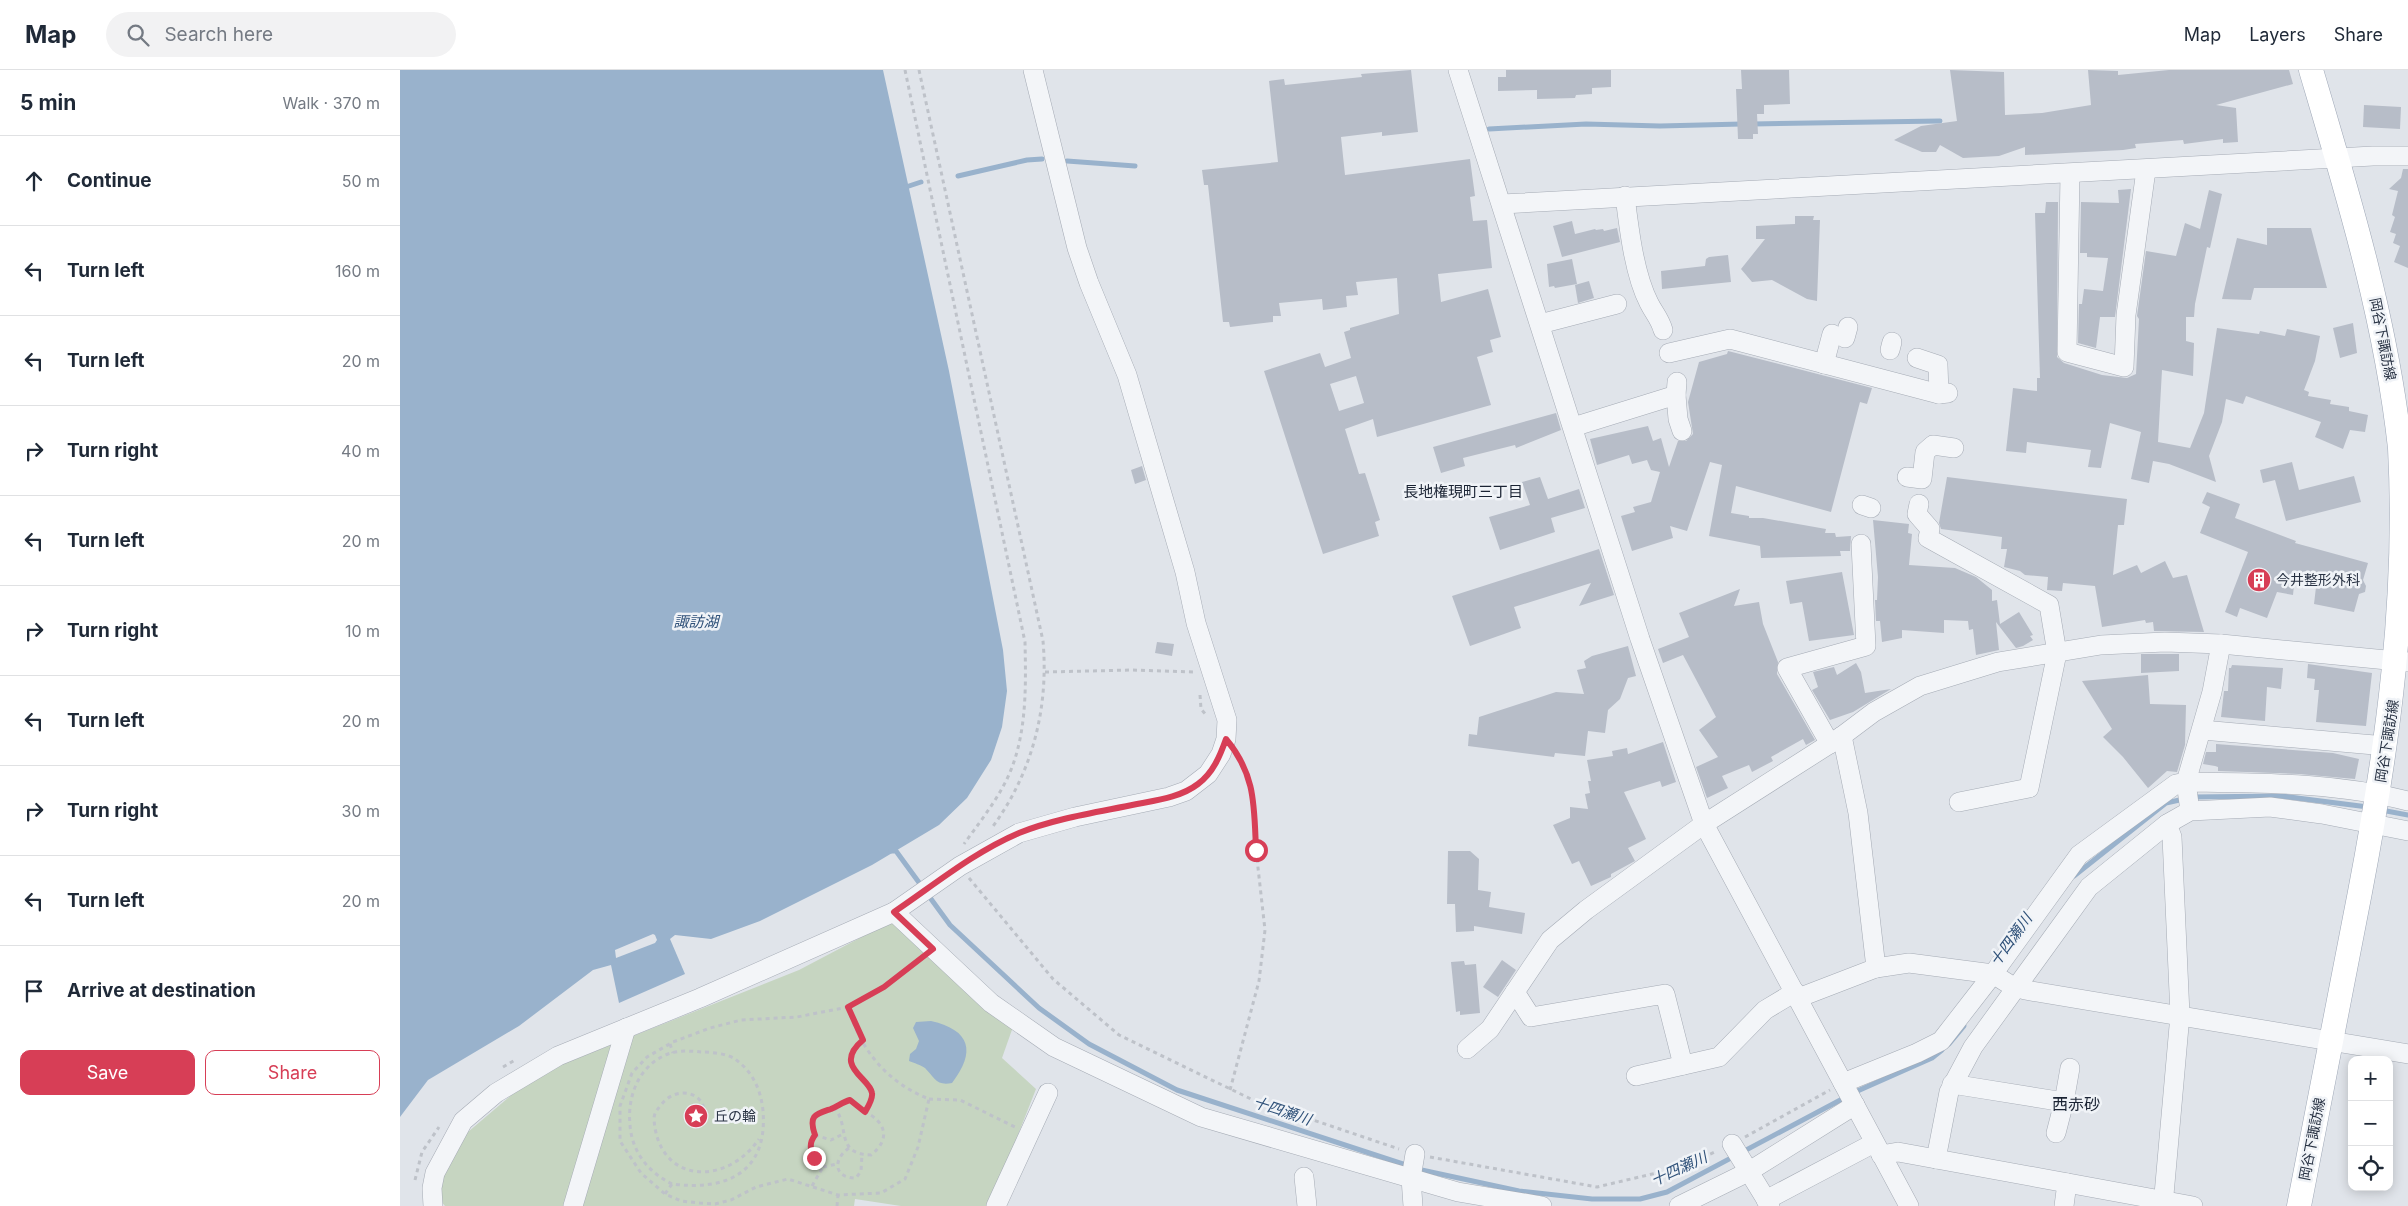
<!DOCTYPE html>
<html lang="en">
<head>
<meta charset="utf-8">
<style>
  :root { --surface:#fff; --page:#f2f2f3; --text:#1f2937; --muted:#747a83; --line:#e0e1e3; --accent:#d73e56 }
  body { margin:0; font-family:Inter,"Noto Sans JP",sans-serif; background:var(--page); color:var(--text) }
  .controls { position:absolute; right:15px; bottom:15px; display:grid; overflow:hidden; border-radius:10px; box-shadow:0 2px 12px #0003 }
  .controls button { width:45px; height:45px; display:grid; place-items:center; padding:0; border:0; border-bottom:1px solid var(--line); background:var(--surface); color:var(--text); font:25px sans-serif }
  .stop { position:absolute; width:15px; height:15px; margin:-11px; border:4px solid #d73e56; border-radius:50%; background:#fff }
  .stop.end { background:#d73e56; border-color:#fff; box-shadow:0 1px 5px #0008 }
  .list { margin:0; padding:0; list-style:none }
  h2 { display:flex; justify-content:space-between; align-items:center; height:65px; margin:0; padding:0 20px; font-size:21px }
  h2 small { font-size:16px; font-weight:400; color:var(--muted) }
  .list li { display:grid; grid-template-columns:32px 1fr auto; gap:15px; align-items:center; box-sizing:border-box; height:90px; padding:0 20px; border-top:1px solid var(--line) }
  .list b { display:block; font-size:19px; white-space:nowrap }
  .list em { font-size:16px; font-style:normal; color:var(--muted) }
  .actions { display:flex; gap:10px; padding:15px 20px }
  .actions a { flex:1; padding:11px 0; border:1px solid var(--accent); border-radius:10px; text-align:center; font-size:18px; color:var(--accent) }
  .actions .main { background:var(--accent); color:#fff }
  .icon { flex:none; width:28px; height:28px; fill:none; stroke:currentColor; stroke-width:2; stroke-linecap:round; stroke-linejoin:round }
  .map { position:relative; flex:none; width:2008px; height:1136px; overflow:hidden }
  header { display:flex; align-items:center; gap:30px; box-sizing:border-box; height:70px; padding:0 25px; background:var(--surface); border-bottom:1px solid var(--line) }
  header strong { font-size:24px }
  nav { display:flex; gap:28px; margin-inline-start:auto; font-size:18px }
  .search { width:350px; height:45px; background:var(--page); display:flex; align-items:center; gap:12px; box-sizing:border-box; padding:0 18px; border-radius:28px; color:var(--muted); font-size:19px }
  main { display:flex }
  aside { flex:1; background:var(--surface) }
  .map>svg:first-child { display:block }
  .green { fill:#c6d5c1 }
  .water { fill:#99b2cc }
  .pier { fill:#e0e4ea }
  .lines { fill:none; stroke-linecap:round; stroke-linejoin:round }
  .stream { stroke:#99b2cc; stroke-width:5 }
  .building { fill:#b7bdc8; fill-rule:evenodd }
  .minor-casing { stroke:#a5abb5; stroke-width:20 }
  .major-casing { stroke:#9fa8b7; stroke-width:25 }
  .path { stroke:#bec2c9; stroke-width:3; stroke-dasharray:4 4; stroke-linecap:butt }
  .minor { stroke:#f3f5f8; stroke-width:19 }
  .major { stroke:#fff; stroke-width:24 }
  .route { stroke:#d73e56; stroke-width:6 }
  .labels { text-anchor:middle; stroke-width:5; stroke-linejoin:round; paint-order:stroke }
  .street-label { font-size:14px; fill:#283243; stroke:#f0f3f7 }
  .poi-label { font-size:14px; fill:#283243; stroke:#f0f3f7; text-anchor:start }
  .neighbourhood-label { font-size:15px; fill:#1a2333; stroke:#f0f3f7 }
  .water-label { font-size:15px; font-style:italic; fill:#2f5179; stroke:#f0f3f7 }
  .quarter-label { font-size:16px; fill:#1a2333; stroke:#f0f3f7 }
</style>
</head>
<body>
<header>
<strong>Map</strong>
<div class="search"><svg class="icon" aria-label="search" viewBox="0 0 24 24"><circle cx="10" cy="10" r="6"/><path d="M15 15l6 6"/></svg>Search here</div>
<nav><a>Map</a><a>Layers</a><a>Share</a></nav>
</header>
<main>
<aside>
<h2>5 min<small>Walk · 370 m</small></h2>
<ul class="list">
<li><svg class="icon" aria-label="ahead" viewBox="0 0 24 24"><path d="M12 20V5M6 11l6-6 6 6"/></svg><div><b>Continue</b></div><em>50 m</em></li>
<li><svg class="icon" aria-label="left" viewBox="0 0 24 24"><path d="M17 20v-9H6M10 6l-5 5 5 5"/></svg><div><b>Turn left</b></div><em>160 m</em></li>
<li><svg class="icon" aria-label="left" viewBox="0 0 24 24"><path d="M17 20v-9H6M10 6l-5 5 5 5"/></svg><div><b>Turn left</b></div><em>20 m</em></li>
<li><svg class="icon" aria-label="right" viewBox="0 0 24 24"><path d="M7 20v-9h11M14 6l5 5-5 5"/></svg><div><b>Turn right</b></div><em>40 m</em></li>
<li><svg class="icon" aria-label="left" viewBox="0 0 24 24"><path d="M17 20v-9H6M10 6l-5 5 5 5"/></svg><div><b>Turn left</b></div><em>20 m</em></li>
<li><svg class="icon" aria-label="right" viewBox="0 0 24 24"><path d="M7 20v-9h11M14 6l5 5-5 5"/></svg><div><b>Turn right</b></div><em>10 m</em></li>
<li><svg class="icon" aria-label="left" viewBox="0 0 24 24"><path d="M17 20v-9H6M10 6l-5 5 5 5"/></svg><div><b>Turn left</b></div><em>20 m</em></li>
<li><svg class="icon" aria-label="right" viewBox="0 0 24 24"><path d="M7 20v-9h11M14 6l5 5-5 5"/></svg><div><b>Turn right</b></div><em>30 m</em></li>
<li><svg class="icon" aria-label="left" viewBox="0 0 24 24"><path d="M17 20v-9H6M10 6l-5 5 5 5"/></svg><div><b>Turn left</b></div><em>20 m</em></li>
<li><svg class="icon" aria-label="arrive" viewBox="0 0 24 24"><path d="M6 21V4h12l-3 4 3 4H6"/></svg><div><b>Arrive at destination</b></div></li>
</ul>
<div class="actions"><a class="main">Save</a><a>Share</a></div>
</aside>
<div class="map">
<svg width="2008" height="1136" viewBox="0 0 2008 1136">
  <rect width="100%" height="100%" fill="#e0e4ea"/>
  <path class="green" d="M494,850l120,104 -12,34 34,31 -46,117h-89l-46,-7 -1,7h-409l-6,-7 8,-38 21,-29 67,-57 264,-105z"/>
  <g class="water">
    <path d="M0,0h483l66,301 54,279 4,41 -5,36 -11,33 -24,38 -28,27 -67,40 -112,56 -49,18 -36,-4 -5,4 15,35 -66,29 -8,-38 -18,5 -74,56 -91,54 -28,37z"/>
    <path d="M531,951c40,9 45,31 21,62 -16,3 -17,-5 -27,-15 -4,-3 -11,-5 -16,-7l1,-7 6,-5 3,-8 -6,-13 3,-6z"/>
  </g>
  <path class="pier" d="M253,864l2,1 2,5 -2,3 -39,15 -1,-8z"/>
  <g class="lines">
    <g class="stream">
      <path d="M1353,54l187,-3"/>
      <path d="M1089,59l97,-5 74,2 82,-2"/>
      <path d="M667,91l68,5"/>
      <path d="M558,106l69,-16 15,-1"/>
      <path d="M503,118l18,-6"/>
      <path d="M1793,727l88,-1 87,11"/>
      <path d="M1981,740l27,5"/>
      <path d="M491,781h5l54,74 89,83 50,36 88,46 232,76"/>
      <path d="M1674,806l92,-73 18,-4"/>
      <path d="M1549,974l15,-18"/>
      <path d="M1453,1023l79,-35 10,-8"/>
      <path d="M1017,1099l102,22 73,8h48l27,-7 179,-95"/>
    </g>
  </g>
  <g class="building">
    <path d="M1011,0l7,62 -36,4v-4l-41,5 4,38 125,-16 5,37 -5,1 3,24 14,-1 5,48 -54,6 3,28 47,-13 13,48 -11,3 3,12 -16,5 14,48 -114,32 -4,-18 -28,10 14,45 6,-1 8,25 7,22 -5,2 4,14 -56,18 -59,-183 56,-18 5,14 26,-9 -7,-26 6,-2v-2l49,-14 -2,-36 -41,4 2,13 -12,1 1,11 -24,3 -1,-11 -43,4 2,13h-8v6l-43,5 -1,-5h-6l-15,-137h-4l-2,-15 76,-8 -9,-81 15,-2 1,6 77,-8 -1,-3zM956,306l8,27 -25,8 -9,-27z"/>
    <path d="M1106,0h105v17l-19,1v6l-16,1 -1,3 -38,1v-9l-39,1v-14h8z"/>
    <path d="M1341,0h48l1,34 -26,1v9h-7l1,20h-5v5h-15l-2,-50h6z"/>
    <path d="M1550,0l54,2 1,43 37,-2 49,-8 -3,-35 30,1v4l51,-5h120l4,14 -77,21 20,3 2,34 -15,1v-4l-39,5 -1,-4 -48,4 1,4 -13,2 -98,5v-8l-26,9 -36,2 -23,-13 -4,7h-14l-28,-12 27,-14 36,-5z"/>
    <path d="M1964,35l37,2 -1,22 -37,-2z"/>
    <path d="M2003,99h5v99l-14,-6 6,-16 -7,-3 3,-9 -6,-2 5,-15 -3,-2 6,-24 -9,-2 12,-11z"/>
    <path d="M1731,119l-16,128h-15l-4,31 -18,-5 1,-39h3l2,-15 19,2 5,-33 -21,-1v-4h-7l1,-51 38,1 -1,-13z"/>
    <path d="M1809,120l13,4 -12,54 -3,-1 -12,57 -1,13h-8v24l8,2 -1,33 -31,-6 -4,72 32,6 14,-35 13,-85 42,6 1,-3 25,5 2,-7 33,7 -5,25 -11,29 5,2 -1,4 23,4 -1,4 19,3v4l19,4 -3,17 -15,-2 -7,19 -28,-12 6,-15 -75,-26 -3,8 -17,-5 -4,23 -13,34 7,26 -47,-18 -16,-3 -4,22 -18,-4 10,-47 -31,-9 -9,45 -13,-1 3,-17 -64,-8 -1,11 -20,-2 7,-63 24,3v-13h3l-5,-165h10l1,-11h12l-1,155 7,6 38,12 25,3 9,-4 3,-55 -2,-3 9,-65 30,5 9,-33 15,6z"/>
    <path d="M1395,146h19l-1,4h7l-3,81 -10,-2 -35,-19 -20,2 -11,-13 24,-30h-9v-13l39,-2z"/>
    <path d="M1172,151l3,13 20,-5 1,1 7,-1 1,2 13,-3 3,14 -58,15 -9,-31z"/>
    <path d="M1867,158h44l16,60h-73l-3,12 -29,-1 15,-61 30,7z"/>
    <path d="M1328,185l3,27 -69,7 -1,-18 44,-5 1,-7 3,-2z"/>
    <path d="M1172,189l5,25 -22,4 -1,-2 -5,1 -2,-23z"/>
    <path d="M1189,211l5,17 -16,5 -3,-18z"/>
    <path d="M1953,253l4,30 -17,5 -7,-30z"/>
    <path d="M1328,281l144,37 -5,16 -7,-2 -29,110 -95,-26 -5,27 18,3v2h14l63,11 -1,4h10l1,4 15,-1 -1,15h-10l1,5 -80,2 -1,-12 -51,-10 13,-71 -12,-3 -23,69 -17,-5 3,12 -41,13 -11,-35 14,-4 -2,-5 18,-5 9,-30 -9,-2 -4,-10 -15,4 -3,-9 -32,10 -7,-26 58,-13 5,15 8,-3 8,29 9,-26h8l7,-7 -5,-32 11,-40 28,-8z"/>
    <path d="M1156,343l5,17 -45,18 -1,-3 -52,13 2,8 -24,7 -8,-26z"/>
    <path d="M1892,392l7,28 55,-14 7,26 -75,19 -11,-41 -12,3 -3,-13z"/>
    <path d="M742,396l4,14 -11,4 -4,-14z"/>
    <path d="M1140,407l8,22 31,-10 6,19 -34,10 4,14 -55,18 -11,-33 41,-12 -8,-23z"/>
    <path d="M1547,407l180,22 -3,26h-6l-5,50 24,-10 4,8 24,-12 8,17 14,-3 17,57 -50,-1 -1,-9 -7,1 -1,-3 -43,7 -7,-41 -32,-3 -1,8 -15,-1 1,-13 -23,-2 -5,-4 -16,-4 3,-18h-6l1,-12 -61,-8 -2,-6z"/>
    <path d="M1807,422l33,12 -5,14 61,23 -1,2 73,20 -5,17 3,6 -1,6 -6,2 -5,18 -40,-8 2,-17 -22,-2 -1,10 -16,-3 -10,26 -27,-10 -3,9 -12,-5 23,-60 -48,-19 10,-26 -8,-4z"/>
    <path d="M1473,450l36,4 -1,9 4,1 -3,31 46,3 21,9 16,13v11l5,-1 3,24 19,-12 14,23 -3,1 3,4 -10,6 -7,2 -20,-26 3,28 -23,5 -3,-26 -4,1 -1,-9 -24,-1v13l-42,-3v8l-20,4 -2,-21h-4l-1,-21h2l1,-23z"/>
    <path d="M1199,479l15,46 -35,11 12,-23 -77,24 7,21 -51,18 -18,-50z"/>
    <path d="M1442,502l12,63 -45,6 -7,-39 -12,2 -4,-23z"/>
    <path d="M1340,519l-6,17 25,-4 4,22 15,38 -1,12 38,66 -9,5 -3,-6 -32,18 2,4 -21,11 -3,-7 -27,11 6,12 -21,10 -11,-31 22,-10 -19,-27 17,-13 -33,-62 -20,8 -5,-14 31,-12 -10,-24z"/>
    <path d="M757,572l17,2 -2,12 -17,-3z"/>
    <path d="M1228,576l8,30 -8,2 -8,21 -12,11 -3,23 -17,-2 -3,25 -30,-3 -1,4 -86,-11 1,-12 8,1 2,-18 77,-25 28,2 -7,-24 9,-2 -2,-7 8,-5z"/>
    <path d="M1741,584h38v17l-38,2z"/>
    <path d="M1456,593l5,9 4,21 26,-4 -38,23 -23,8 -18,-30 6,-3 -5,-15 21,-5 3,8z"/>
    <path d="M1908,594l64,9 -6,53 -50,-4 3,-32h-5l1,-11 -8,-1z"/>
    <path d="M1832,595l51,3 -2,21 -14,-2 -2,34 -44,-4 3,-26h4l1,-23h2z"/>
    <path d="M1748,605l2,29 36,1 -1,40 -8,27 -10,-1 -19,17 -25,-31 -20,-20 9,-8 -30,-48z"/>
    <path d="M1263,672l13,40 -14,5 -2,-6 -36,11 22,47 -18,9 7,13 -24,13v3l-20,9 -12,-25 -7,3 -19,-39 17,-7v-11l18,2 -3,-15 5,-1 -2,-12h3l-4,-21 26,-4 -1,-5 15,-3 1,6z"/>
    <path d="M1816,674l117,9 26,6 -4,20 -56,-5 -81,-3v-4l-3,-1 -12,-2 3,-12h10z"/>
    <path d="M1048,781h22l9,8 -1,31 13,2 -2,15 36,6 -3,21 -48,-8v5l-18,1 -1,-28h-8z"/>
    <path d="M1102,890l14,10 -18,27 -15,-10z"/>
    <path d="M1064,891l1,4 11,-1 4,49 -20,2v-4l-4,1 -5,-50z"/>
  </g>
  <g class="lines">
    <g class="minor-casing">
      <g id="minor">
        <path d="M1058,0l182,569 64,185 205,382"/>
        <path d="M1670,104l-3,178 57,15 2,-52 20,-145"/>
        <path d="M1225,126c4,32 9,78 24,107 5,10 11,16 14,27"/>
        <path d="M1102,134l871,-48h35"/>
        <path d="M1140,254l77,-20"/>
        <path d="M1445,268l3,-11"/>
        <path d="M1490,280l2,-8"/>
        <path d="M1269,283l61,-14 209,55 9,-1"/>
        <path d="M1517,288l21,7 1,29"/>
        <path d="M1424,294l8,-30"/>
        <path d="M1276,325l2,24 4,12"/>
        <path d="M1173,357l103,-32 1,-13"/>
        <path d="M1507,407l15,2 3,-27 8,-7 21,3"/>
        <path d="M1519,434l-2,10 13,15 -2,9 121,67 8,48 -28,135 -70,14"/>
        <path d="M1462,435l9,3"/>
        <path d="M1802,660l184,16"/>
        <path d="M1430,674l-43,-76 79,-22 -5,-102"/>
        <path d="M1790,741l-4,-29 26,-90 9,-48"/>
        <path d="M494,842l97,91 63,44 147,70 257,75 84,14"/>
        <path d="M1476,898l33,-5 84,11 19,12 13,4 383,64"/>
        <path d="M1115,922l16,25 134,-23 18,71"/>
        <path d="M1398,928l78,-30 -18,-155 -16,-77"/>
        <path d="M1067,979l23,-20 60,-89 36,-30 118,-86 138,-88 32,-24 46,-26 78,-24 103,-17 64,-3 56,2 187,18"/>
        <path d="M1236,1006l83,-19 46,-47 30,-18"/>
        <path d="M1443,1013l74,-30 24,-12 52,-67 86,-119 97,-71 10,-2c75,1 150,0 222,19"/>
        <path d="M1552,1014l112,18 -8,31"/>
        <path d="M1664,1032l6,-34"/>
        <path d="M1332,1074l38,62"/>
        <path d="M1481,1085l17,-3 295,54"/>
        <path d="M1536,1089l13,-67 24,-45 116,-160 78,-63 23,-13 80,-4 52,7 86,17"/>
        <path d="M904,1107l3,29"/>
        <path d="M1366,1130l108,-57"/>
        <path d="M33,1136l-1,-18 3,-15 28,-52 33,-28 62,-37 142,-58 194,-86 66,-46 59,-33 56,-16 94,-20 17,-6 22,-17 13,-20 5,-15 1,-19 -31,-97 -11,-51 -58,-197 -38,-92 -12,-35 -44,-178"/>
        <path d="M173,1136l53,-178"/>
        <path d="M596,1136l52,-113"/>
        <path d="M1013,1136l-2,-28 4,-24"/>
        <path d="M1279,1136l69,-34 107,-67"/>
        <path d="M1664,1136l3,-23"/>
        <path d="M1763,1136l17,-191 -8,-178 -5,-13"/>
      </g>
    </g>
    <g class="major-casing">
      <path id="major" d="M1899,1136c21,-104 41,-209 61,-314 28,-146 48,-294 40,-444 -14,-129 -52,-253 -89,-378"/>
    </g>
    <g class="path">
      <path d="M505,0l120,572c1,46 2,95 -18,137 -12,24 -28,44 -43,65"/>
      <path d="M519,0l124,571c6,68 -11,133 -52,188"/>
      <path d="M645,602l88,-2 63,2"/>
      <path d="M800,625l1,14 6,7"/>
      <path d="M569,808l84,101 66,56 132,64 148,50"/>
      <path d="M448,937c12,43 40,76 81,92l-11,48 -13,32 -24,14 -43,2 -50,-16 -32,8 -25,13 -16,4 -15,-1 -19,-2 -16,-7 -24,-21 -21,-32v-35l12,-33 15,-16 26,-15 37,-14 31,-8 56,-3z"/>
      <path d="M448,937l36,-20 37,-27"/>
      <path d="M270,974l3,9"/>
      <path d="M103,997l12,-7"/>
      <path d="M830,1020l29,-109 6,-51 -9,-80 -3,-59 -15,-37"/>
      <path d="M529,1029l31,1 55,27"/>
      <path d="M434,1037c17,20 0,47 37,48 20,-16 15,-33 -6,-43"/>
      <path d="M296,1058l6,-3c12,-31 -24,-43 -41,-20 -4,5 -7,8 -7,14 4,65 72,68 105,20"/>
      <path d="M415,1065l16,5 12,-6"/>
      <path d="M1345,1067l85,-47"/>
      <path d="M449,1078c-16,11 -16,30 7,30l5,-7 1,-17"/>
      <path d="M1030,1087l167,30 85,-20 35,-16"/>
      <path d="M423,1097l14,-3"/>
      <path d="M15,1110l7,-28 17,-25"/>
      <path d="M412,1116l11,-19 -13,-18 1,-9 4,-5c-7,-20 1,-21 16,-26 7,-3 12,-7 19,-9l15,12c3,-5 8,-13 7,-19 -2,-15 -40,-27 -9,-53"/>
      <path d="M265,1124l7,-10c54,7 96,-11 91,-73 -2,-21 -10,-39 -28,-52 -7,-5 -23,-7 -33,-7 -11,-1 -23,-2 -34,2 -29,11 -41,42 -38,71 2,27 18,47 42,59"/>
      <path d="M437,1136l1,-11"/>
    </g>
    <use href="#minor" class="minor"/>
    <use href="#major" class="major"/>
  </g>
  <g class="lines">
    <path class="route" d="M414,1088c-4,-9 -5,-15 1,-23 -7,-20 1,-21 16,-26 7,-3 12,-7 19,-9l15,12c3,-5 8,-13 7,-19 -2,-15 -40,-27 -9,-53l-15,-33 36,-20 49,-38 -39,-37c40,-27 80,-60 125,-79 37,-15 80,-21 118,-29 21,-4 44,-7 61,-20 15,-11 22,-28 28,-45 30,36 28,67 30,111"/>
  </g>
  <defs>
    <g id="building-disc" transform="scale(1.25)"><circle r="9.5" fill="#d73e56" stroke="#f0f3f7"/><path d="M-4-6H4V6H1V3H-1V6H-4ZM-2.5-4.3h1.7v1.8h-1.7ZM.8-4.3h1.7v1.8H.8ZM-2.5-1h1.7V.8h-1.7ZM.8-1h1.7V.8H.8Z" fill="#fff"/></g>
    <g id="sight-disc" transform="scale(1.25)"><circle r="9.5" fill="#d73e56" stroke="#f0f3f7"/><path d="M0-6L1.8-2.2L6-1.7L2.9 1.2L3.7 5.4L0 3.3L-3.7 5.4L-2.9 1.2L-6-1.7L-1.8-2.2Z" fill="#fff"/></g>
  </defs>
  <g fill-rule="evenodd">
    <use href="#building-disc" x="1859" y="510"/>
    <use href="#sight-disc" x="296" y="1046"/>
  </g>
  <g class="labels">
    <g class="street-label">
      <text transform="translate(1983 269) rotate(79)" y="5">岡谷下諏訪線</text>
      <text transform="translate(1987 671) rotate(-81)" y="5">岡谷下諏訪線</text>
      <text transform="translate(1912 1069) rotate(-79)" y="5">岡谷下諏訪線</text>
    </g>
    <g class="poi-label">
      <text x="1876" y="515">今井整形外科</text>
      <text x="314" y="1051">丘の輪</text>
    </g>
    <g class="neighbourhood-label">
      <text x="1063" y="427">長地権現町三丁目</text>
    </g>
    <g class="water-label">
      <text x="296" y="557">諏訪湖</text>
      <text transform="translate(1611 870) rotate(-54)" y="5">十四瀬川</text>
      <text transform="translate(882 1041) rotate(18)" y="5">十四瀬川</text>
      <text transform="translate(1279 1099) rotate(-25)" y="5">十四瀬川</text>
    </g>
    <g class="quarter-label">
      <text x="1676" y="1040">西赤砂</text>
    </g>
  </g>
</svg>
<div class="controls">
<button>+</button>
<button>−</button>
<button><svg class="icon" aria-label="locate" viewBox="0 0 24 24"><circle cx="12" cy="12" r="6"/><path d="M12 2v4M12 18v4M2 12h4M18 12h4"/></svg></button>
</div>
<div class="stop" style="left:856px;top:780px"></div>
<div class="stop end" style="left:414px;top:1088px"></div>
</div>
</main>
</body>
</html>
